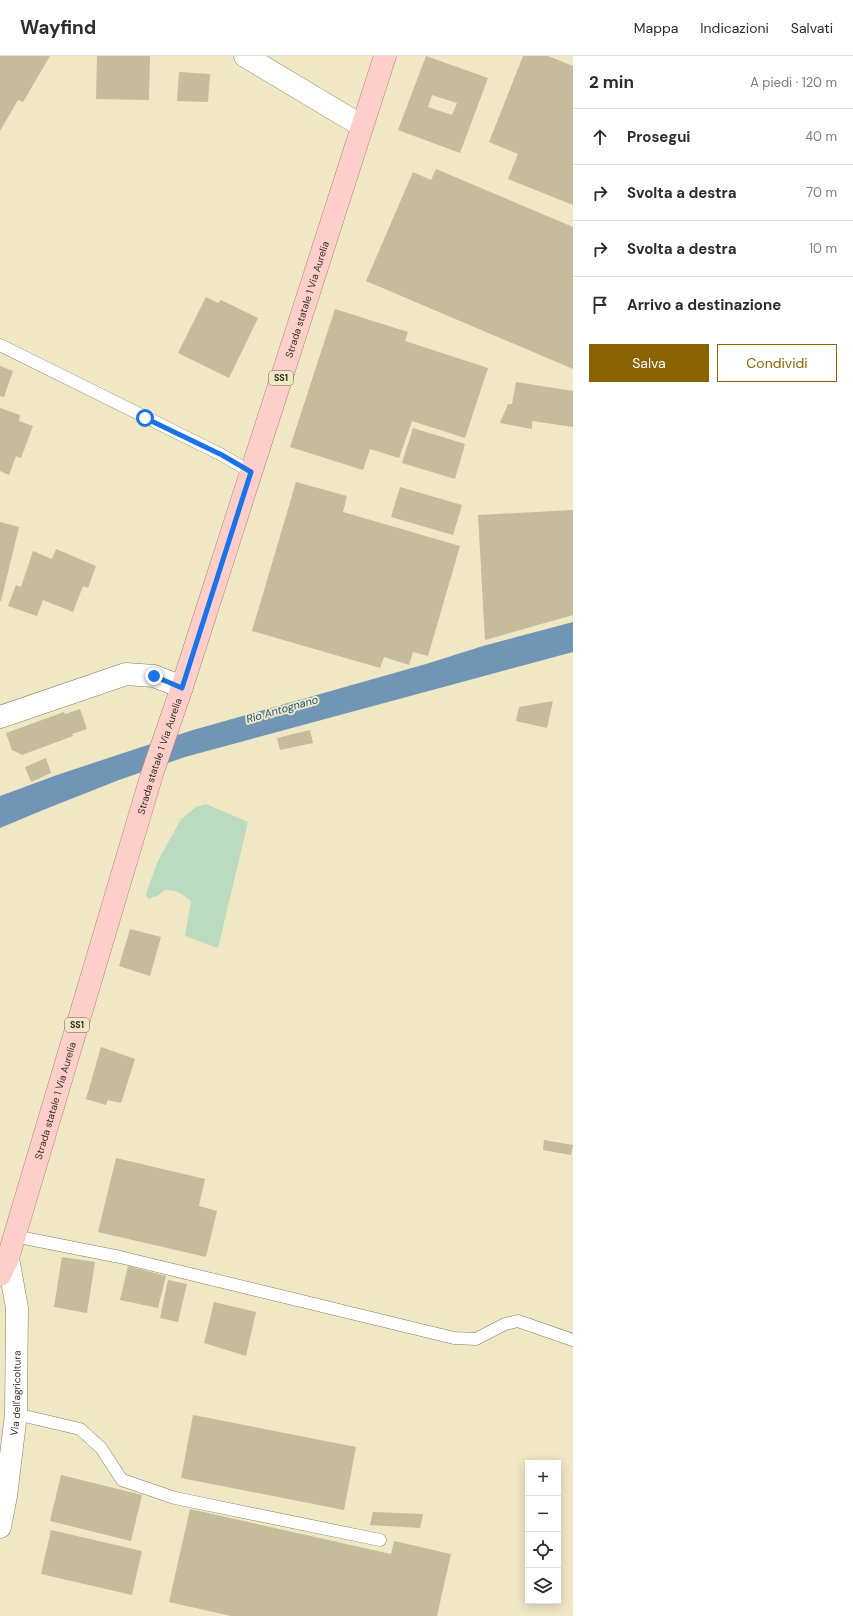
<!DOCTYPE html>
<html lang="it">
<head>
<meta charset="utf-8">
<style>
  :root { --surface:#fff; --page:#f7f7f7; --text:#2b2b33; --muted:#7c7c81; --line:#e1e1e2; --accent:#886300 }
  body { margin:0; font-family:"DM Sans",sans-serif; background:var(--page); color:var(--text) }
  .controls { position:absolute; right:12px; bottom:12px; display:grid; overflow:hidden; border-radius:0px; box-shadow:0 2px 10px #0003 }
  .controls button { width:36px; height:36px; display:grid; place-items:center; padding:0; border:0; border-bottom:1px solid var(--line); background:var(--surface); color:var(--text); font:20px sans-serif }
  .stop { position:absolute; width:12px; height:12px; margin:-9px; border:3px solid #1a73e8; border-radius:50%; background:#fff }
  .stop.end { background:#1a73e8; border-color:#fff; box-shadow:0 1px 4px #0008 }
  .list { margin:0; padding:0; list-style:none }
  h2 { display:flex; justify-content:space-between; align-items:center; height:52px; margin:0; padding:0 16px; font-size:17px }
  h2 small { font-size:13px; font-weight:400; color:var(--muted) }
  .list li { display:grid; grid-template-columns:26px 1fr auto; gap:12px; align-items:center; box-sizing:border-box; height:56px; padding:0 16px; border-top:1px solid var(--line) }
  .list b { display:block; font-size:15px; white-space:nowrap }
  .list em { font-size:13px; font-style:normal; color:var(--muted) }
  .actions { display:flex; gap:8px; padding:12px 16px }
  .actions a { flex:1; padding:9px 0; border:1px solid var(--accent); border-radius:0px; text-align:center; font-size:14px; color:var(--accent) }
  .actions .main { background:var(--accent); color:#fff }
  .icon { flex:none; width:22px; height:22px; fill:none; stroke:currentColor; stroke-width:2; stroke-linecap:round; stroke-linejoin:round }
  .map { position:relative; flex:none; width:573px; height:1560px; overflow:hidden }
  header { display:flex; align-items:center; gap:24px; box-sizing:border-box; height:56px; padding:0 20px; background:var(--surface); border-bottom:1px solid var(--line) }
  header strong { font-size:19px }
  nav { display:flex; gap:22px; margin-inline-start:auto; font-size:14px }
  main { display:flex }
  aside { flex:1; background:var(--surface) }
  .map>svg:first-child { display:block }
  .green { fill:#badbbf }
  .water { fill:#7195b4 }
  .building { fill:#c4bc9a; fill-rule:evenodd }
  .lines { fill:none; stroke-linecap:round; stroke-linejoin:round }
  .service-casing { stroke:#888060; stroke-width:13 }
  .minor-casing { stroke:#888060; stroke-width:23 }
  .primary-casing { stroke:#b58178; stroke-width:23 }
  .service { stroke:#fff; stroke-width:12 }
  .minor { stroke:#fff; stroke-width:22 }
  .primary { stroke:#fdceca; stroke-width:22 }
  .route { stroke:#1a73e8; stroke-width:5 }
  .labels { text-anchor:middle; stroke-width:4; stroke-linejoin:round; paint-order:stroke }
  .shield { fill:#f0e7c5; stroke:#6b6652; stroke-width:1 }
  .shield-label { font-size:9px; font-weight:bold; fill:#322e21 }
  .street-label { font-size:10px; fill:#322e21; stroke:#f0e7c5 }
  .water-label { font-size:11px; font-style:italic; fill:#1c5680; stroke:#f0e7c5 }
</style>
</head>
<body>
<header>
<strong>Wayfind</strong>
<nav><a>Mappa</a><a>Indicazioni</a><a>Salvati</a></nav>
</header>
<main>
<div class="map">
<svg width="573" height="1560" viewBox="0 0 573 1560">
  <rect width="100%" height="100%" fill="#f0e7c5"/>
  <path class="green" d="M206,748l42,18 -30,126 -33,-12 6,-35 -8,-6 -8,-4 -10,-1 -8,6 -9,3 -2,-5 11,-31 24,-44 15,-12z"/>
  <path class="water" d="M573,566v30l-388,105 -66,23 -76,30 -43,18v-32l57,-21 136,-45 233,-66 57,-18z"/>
  <g class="building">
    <path d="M0,0h50l-27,46 -5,-2 -18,31z"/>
    <path d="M97,0h53l-1,44 -53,-1z"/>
    <path d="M426,0l62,22 -28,75 -62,-23zM432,39l25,8 -5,12 -24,-8z"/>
    <path d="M523,0h25l25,10v139l-65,-26 10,-25 -29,-12z"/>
    <path d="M179,16l31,2 -2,28 -31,-1z"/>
    <path d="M436,113l137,58v142l-207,-88 47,-109 18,8z"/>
    <path d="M206,241l12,6 3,-3 37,18 -29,60 -51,-25z"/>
    <path d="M335,253l73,23 -3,9 83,27 -23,70 -53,-17 -13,37 -29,-9 -7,21 -73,-23z"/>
    <path d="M0,310l13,5 -9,26 -4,-1z"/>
    <path d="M516,326l57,9v36l-41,-6v8l-32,-6 8,-19h4z"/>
    <path d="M0,352l20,7 -1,6 14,5 -12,32 -5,-2 -7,19 -9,-4z"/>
    <path d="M413,372l52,16 -10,35 -53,-16z"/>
    <path d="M296,426l51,14 -4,16 117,34 -32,110 -15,-4 -4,13 -25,-8 -4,11 -128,-37z"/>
    <path d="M400,431l62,18 -9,30 -62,-18z"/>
    <path d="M573,454v105l-88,25 -7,-125z"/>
    <path d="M0,466l19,5 -18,74h-1z"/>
    <path d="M56,493l40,17 -8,22 -5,-2 -10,26 -30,-12 -6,16 -29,-10 8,-21 5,2 12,-36 19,8z"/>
    <path d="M553,645l-6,27 -31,-7 3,-14z"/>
    <path d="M80,653l7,20 -15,5 1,2 -51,19 -10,-5 -6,-17 58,-21 1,2z"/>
    <path d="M310,674l3,13 -33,7 -3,-12z"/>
    <path d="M46,702l5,15 -20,9 -6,-15z"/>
    <path d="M130,873l31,8 -11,39 -31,-10z"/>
    <path d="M101,991l34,12 -14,44 -13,-3 -2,5 -20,-6z"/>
    <path d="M544,1084l29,5 -2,10 -28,-5z"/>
    <path d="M116,1102l89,21 -6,27 18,5 -11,46 -108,-25z"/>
    <path d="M62,1201l33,5 -8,51 -33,-6z"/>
    <path d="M128,1210l38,10 -8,32 -38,-8z"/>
    <path d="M168,1224l19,4 -9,38 -18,-4z"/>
    <path d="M214,1246l42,10 -10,44 -42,-13z"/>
    <path d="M193,1359l163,32 -12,63 -163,-32z"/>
    <path d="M61,1419l81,20 -11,46 -81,-20z"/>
    <path d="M190,1453l201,45 3,-13 57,13 -14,62h-206l-62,-14z"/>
    <path d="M373,1456l50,2 -3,14 -50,-3z"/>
    <path d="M51,1474l91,21 -10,44 -91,-21z"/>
  </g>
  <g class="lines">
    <g class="service-casing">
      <g id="service">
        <path d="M0,289l222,110 29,17"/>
        <path d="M14,1180l106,21 334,81 22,1 29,-15 13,-3 55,19"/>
        <path d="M16,1358l64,15 21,19 21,32 53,18 205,42"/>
      </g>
    </g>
    <g class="minor-casing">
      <g id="minor">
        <path d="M245,0l117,70"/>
        <path d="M0,661l126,-43 28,2 28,11"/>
        <path id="s1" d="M0,1471l6,-31 10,-82 1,-106 -9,-50"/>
      </g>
    </g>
    <g class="primary-casing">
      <g id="primary">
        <path id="s2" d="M0,1219l8,-17 144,-484 30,-87 203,-631"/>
      </g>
    </g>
    <use href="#service" class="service"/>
    <use href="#minor" class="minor"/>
    <use href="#primary" class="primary"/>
  </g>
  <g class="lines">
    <path class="route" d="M145,362l77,37 29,17 -69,216 -28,-12"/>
  </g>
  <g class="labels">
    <g class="shield">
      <rect x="269" y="315" width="24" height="14" rx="3"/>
      <rect x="65" y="962" width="24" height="14" rx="3"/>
    </g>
    <g class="shield-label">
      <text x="281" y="325">SS1</text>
      <text x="77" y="972">SS1</text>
    </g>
    <g class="street-label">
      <text dy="4" stroke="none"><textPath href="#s2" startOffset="1023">Strada statale 1 Via Aurelia</textPath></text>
      <text dy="4" stroke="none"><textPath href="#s2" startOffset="543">Strada statale 1 Via Aurelia</textPath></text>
      <text dy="4" stroke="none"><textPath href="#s2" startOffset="183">Strada statale 1 Via Aurelia</textPath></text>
      <text dy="4" stroke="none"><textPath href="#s1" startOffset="135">Via dell'agricoltura</textPath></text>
    </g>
    <g class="water-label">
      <text transform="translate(282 653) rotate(-16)" y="4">Rio Antognano</text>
    </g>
  </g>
</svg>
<div class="controls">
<button>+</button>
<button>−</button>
<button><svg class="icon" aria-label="locate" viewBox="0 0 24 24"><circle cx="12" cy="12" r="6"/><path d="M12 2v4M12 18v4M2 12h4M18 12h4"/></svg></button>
<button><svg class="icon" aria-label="layers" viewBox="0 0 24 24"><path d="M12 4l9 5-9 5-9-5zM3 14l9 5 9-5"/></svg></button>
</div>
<div class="stop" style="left:145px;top:362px"></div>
<div class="stop end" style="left:154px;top:620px"></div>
</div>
<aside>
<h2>2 min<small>A piedi · 120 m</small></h2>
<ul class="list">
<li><svg class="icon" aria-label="ahead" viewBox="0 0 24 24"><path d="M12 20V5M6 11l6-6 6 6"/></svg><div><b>Prosegui</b></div><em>40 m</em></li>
<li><svg class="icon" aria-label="right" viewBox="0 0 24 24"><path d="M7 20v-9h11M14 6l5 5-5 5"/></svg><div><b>Svolta a destra</b></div><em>70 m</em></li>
<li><svg class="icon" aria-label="right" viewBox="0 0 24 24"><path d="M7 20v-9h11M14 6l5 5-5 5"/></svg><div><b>Svolta a destra</b></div><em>10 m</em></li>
<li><svg class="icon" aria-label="arrive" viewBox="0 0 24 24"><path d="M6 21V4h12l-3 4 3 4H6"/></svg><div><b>Arrivo a destinazione</b></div></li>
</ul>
<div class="actions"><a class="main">Salva</a><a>Condividi</a></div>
</aside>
</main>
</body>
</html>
